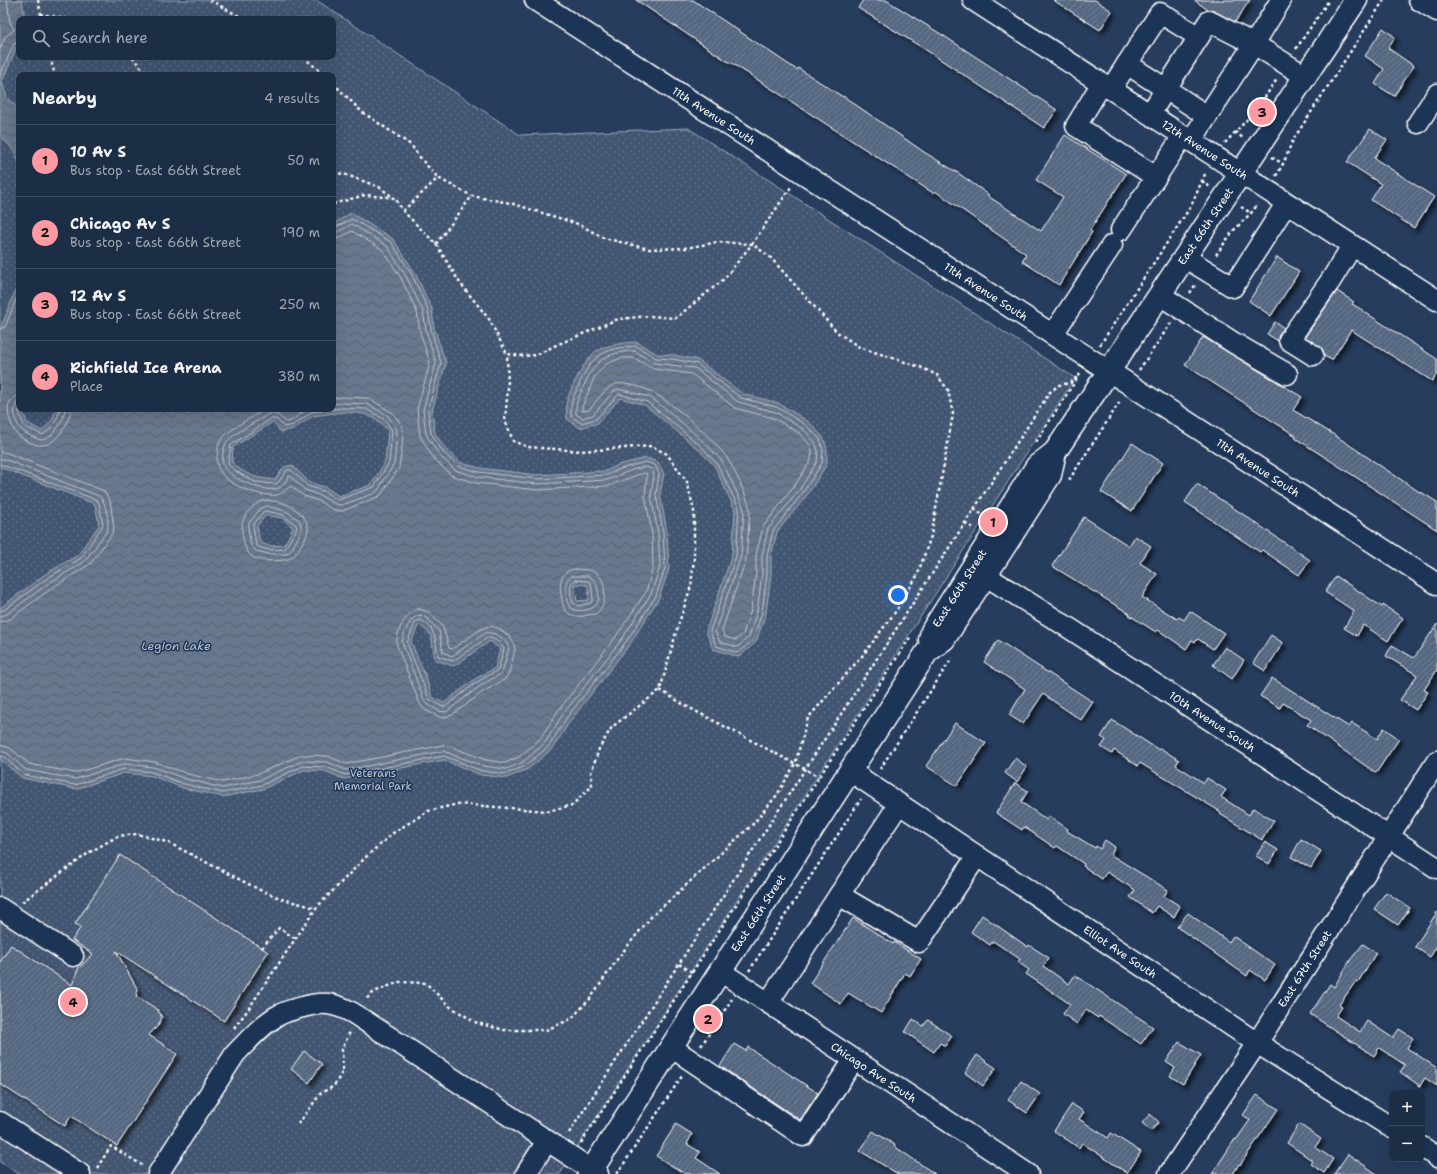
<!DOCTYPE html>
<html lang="en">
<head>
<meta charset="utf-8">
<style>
  :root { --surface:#1c2e46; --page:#293a51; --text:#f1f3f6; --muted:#a0a8b3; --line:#3a4a5f; --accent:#ff9aa2 }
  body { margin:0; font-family:"Shantell Sans",sans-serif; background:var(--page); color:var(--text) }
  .controls { position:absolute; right:12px; bottom:12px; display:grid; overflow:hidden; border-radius:8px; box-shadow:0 4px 16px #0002 }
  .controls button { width:36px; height:36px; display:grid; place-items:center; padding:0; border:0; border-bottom:1px solid var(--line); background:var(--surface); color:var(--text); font:20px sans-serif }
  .you { position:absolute; left:898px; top:595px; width:14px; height:14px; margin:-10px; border:3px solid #fff; border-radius:50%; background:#1a73e8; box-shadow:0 0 0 6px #1a73e833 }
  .badge { display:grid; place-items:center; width:26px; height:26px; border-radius:50%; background:var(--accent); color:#111; font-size:13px; font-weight:700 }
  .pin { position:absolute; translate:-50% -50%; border:2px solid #fff; box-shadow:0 1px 4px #0006 }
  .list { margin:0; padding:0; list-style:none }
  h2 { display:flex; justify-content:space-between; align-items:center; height:52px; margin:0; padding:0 16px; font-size:17px }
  h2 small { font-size:13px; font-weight:400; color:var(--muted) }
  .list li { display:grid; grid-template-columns:26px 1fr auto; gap:12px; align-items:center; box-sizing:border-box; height:72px; padding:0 16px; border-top:1px solid var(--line) }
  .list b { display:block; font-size:15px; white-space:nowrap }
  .list p { margin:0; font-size:13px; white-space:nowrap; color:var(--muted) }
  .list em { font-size:13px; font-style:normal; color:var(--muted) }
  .icon { flex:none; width:22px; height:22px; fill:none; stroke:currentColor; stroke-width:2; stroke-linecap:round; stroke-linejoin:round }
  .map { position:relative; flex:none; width:1437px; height:1174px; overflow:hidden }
  .search { position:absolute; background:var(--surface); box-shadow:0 4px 16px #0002; left:16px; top:16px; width:320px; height:44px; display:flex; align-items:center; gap:10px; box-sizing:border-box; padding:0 14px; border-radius:8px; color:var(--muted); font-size:15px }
  .panel { position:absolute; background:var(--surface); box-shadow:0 4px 16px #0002; left:16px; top:72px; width:320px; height:340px; border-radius:8px }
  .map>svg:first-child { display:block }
  .park { fill:url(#park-dots); stroke:#a0aab8; fill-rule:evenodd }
  .water { fill:url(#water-waves); stroke:#a4aebb; fill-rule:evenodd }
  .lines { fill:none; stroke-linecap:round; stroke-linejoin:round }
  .shore { stroke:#c2c9d2; stroke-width:1 }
  .building { fill:url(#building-hatch); stroke:#fff; filter:url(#shadow) }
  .minor-casing { stroke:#fff; stroke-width:23 }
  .major-casing { stroke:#fff; stroke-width:25 }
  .path { stroke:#fff; stroke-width:2.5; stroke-dasharray:3 3; stroke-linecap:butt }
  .minor { stroke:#1d3557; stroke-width:20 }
  .major { stroke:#1d3557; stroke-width:22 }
  .labels { text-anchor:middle; stroke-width:3; stroke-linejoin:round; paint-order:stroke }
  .street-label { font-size:11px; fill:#fff; stroke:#1d3557 }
  .park-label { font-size:11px; fill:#bdc4ce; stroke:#1d3557 }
  .water-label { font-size:12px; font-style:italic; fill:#bbc2cc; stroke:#1d3557 }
</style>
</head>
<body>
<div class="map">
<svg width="1437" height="1174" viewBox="0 0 1437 1174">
  <defs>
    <pattern id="park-dots" width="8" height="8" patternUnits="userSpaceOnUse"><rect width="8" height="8" fill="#425672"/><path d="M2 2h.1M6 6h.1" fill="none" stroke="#5e6f87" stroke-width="1.8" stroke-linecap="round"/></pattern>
    <pattern id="water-waves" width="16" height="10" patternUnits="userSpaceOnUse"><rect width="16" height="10" fill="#67788e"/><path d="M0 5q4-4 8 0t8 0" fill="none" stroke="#5a626d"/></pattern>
    <pattern id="building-hatch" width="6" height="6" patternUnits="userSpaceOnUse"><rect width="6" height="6" fill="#556781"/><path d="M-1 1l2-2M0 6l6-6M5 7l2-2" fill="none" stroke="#6e7e94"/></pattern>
    <filter id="shadow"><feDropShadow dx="3.5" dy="3.5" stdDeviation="2" flood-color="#0009"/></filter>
  </defs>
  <rect width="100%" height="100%" fill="#263d5e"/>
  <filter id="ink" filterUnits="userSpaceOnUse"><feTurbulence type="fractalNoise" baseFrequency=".025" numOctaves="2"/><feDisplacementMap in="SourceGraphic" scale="8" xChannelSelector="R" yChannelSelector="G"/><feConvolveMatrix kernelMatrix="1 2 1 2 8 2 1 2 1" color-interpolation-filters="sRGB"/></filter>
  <g filter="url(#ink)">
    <path class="park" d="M0,0h316l204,135 168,-7 387,250 -515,796h-541l-19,-12zM19,19h314v38h-314zM19,75h314v334h-314z"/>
    <g class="water">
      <path d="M0,0h22l3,19h-6v22l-17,41 5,16 12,11v53l-8,-15 -11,-11z"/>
      <path d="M351,213l42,26 21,32 18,38 2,19 12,35 -14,48 3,22 11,17 15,13 19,5 57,7 69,-4 12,-6 28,-7 12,4 6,12 -4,20 7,38 2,37 -10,29 -29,46 -59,76 -19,29 -24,20 -21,9 -26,-3 -37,-15 -100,19 -19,-8 -21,-1 -41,19 -40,8 -40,-9 -31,-12 -28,-3 -48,16 -54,-11 -22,-19v-151l44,-33 34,-20 21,-30 -4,-21 -95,-37v-137l19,-49v128h3l5,14 15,8 10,-11 4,-11h277v-185zM343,412c21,1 31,2 45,19l-3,31 -14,23 -32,11 -14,-9 -15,-4 -18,-18 -8,2 -9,13c-19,-2 -29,-4 -43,-18l1,-15 40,-25 8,10 13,-3 19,-13zM266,515l16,3 11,10 -9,17 -14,1 -10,-3 -3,-17zM574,584l14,1 1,15 -12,1zM419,624l12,11 4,25 19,6 36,-25 10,8 -5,19 -20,11 -31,24 -12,-6 -6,-20 -15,-35z"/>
      <path d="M637,342l20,12 17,1 24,5 45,34 35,9 31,19 14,15 4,12v15l-19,30 -31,38 -6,24v18l-5,39 -10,29 -17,15 -26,-8 -7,-18 26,-76 3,-45 -21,-45 -16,-16 -53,-44 -25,-7 -22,25 -18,5 -13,-9c0,-4 -1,-9 -1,-13 1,-13 19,-46 29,-54 11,-8 30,-9 42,-10z"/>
    </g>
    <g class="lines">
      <g class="shore">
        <path d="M0,49l5,-12 9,-7 -4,-8 -3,-22"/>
        <path d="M0,76l14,-32 5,-2"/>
        <path d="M0,329l5,-2 14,-35"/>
        <path d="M636,346l20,12 17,1 24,5 44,34 36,9 29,18 14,14 3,11 -1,13 -18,28 -31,40 -6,25v18l-5,38 -9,28 -15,13 -22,-7 -6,-15 26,-75 3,-48 -22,-44 -16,-18 -54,-44 -28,-8 -23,25 -15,4 -10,-7c-1,-11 2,-19 7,-29 13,-31 24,-39 58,-41z"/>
        <path d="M635,351l19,12 41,5 43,34 37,10 28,17 12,13 3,9 -1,11 -17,27 -32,40 -6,26v19l-5,37 -8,26 -12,10 -17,-5 -5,-11 26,-75 3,-46 -1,-4 -21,-45 -18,-19 -37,-32 -17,-13 -32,-8 -5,3 -20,23 -11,3 -6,-4c-1,-9 2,-16 6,-24 12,-28 21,-38 53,-39z"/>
        <path d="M621,358h13l20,11 38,5 43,34 38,10 26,15 11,12 2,6 -1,9 -16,25 -32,42 -7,28v18l-5,37 -8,24 -7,6 -11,-3 -3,-7 24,-71 4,-48c-1,-11 -18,-47 -25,-56 -18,-22 -47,-47 -71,-62 -7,-5 -31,-11 -39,-9 -9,3 -19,18 -26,26l-7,1v-4l13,-31 10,-11z"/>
        <path d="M19,395c-14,5 -12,17 -8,28 2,4 3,8 6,11 7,7 22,14 31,10 5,-2 8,-6 12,-10 5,-7 10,-16 11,-25"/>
        <path d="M19,401c-8,6 -4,22 2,28 4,5 14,9 20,11 12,-1 23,-19 24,-31"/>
        <path d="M19,408v4l5,14 18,9c9,-4 16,-16 18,-26"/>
        <path d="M342,408l24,1 18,10 8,11 -3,33 -15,24 -36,13 -15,-9 -15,-5 -17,-16h-4l-9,13 -4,1 -19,-2 -18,-10 -9,-8 3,-19 40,-26h5l8,8 9,-2 19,-13z"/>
        <path d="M266,409c-10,6 -40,22 -45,31 -3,4 -3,8 -3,12 -1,5 -2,10 0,15 6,18 41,30 58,28 7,-1 10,-6 15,-9l13,10 15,5 15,9 8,1 38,-15 19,-28 3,-21 1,-17 -2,-6 -8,-11 -25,-15 -25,-1 -10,1"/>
        <path d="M307,409l-16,12 -5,1 -9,-8h-8c-8,5 -39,21 -43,29 -3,5 -5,19 -2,24 7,12 42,27 55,21 4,-2 7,-7 9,-11l2,-1 15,14 16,6 14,8 7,1 33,-12 3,-3 16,-26 2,-19 1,-14 -1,-4 -9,-12 -20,-11 -24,-1 -10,1"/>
        <path d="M0,452l7,1 97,38 6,10 4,27 -2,6 -22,30 -38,24 -42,31 -10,3"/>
        <path d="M0,459h4l95,37c7,5 11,27 8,35l-23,31 -35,21 -42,31 -7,2"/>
        <path d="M0,464l97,36 2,3 4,22 -22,33 -35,21 -42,31 -4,1"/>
        <path d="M267,500c7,1 15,2 21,5 9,4 21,14 20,25 -1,6 -5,12 -8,17 -4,7 -7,12 -16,13 -10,1 -24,2 -33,-4 -7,-5 -11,-27 -8,-35 3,-10 14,-20 24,-21z"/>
        <path d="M267,506l19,5 13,9 2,4v8l-9,17 -5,5h-19l-12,-3 -5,-5 -3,-18 1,-5 11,-14z"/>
        <path d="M267,511l16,4 14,11 -1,4 -11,19c-9,1 -22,2 -29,-4l-3,-20 10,-13z"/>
        <path d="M576,569c7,1 15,0 21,4 10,8 11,35 -2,41 -4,1 -8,1 -12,2 -18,2 -20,-8 -22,-22 -2,-12 0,-24 15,-25z"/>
        <path d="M573,576h16l6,5c3,6 6,19 1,24 -4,6 -21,8 -26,2 -4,-5 -4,-13 -4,-19 -1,-6 1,-10 7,-12z"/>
        <path d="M575,580l13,1 3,2 2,16 -2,4 -13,3 -5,-3c-2,-7 -6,-19 2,-23z"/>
        <path d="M419,609l10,3 14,15 6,21 3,1 29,-20 9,-3 8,2 13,10 3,6 1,6 -6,23 -4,6 -22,13 -31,23 -10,3 -17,-8 -5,-6 -23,-58c-2,-13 9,-35 22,-37z"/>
        <path d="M420,615l7,3 12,13 4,21 9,4 33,-23c9,-2 21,6 24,15l-7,25 -22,13 -34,26 -7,-1 -12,-7 -3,-4 -22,-58c2,-9 8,-26 18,-27z"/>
        <path d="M420,620c17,7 15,22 18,36l15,5 34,-23c6,-1 14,5 17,11l-6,21 -21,12 -32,25 -4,-1 -12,-7 -22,-56 8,-20z"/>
        <path d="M0,745l10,3 19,16 46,9 50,-15 30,4 33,12 35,8 35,-8 43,-19 27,1 18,8 97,-19 6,1 37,14 19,3 14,-6 21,-18 18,-28 59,-76 29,-43 7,-25 -1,-33 -7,-39 2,-21 -2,-1 -8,2 -29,11 -71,4 -60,-7 -21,-6 -5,-2 -17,-16 -14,-23 -3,-27 13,-46 -10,-31 -3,-20 -16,-34 -18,-28 -31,-19 -13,7 -6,1"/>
        <path d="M0,751l7,2 19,17 49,9 50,-15 29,3 32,12 37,9 37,-8 42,-19 25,1 19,8 97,-19 41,15 22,3 17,-7 22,-19 18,-29 59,-75 29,-45 9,-27 -2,-34 -7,-38 3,-20 -2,-6 -6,-2 -11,2 -28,11 -70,4 -59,-7 -23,-7 -16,-15 -13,-21 -3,-24 13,-47 -10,-33 -3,-19 -17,-35 -19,-30 -35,-22 -14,8 -5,1"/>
        <path d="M0,756l4,1 20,18 51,10 49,-16 28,3 32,12 39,9 39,-8 41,-19 23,1 19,8 99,-19 38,15 24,3 19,-8 24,-20 18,-29 59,-75 30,-46 9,-28 -2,-36 -7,-38 3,-20 -4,-9 -9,-3 -26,7 -13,6 -70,4 -58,-7 -21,-6 -15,-14 -12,-19 -3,-23 13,-47 -10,-34 -3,-20 -17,-36 -20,-31 -39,-23 -16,8 -3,1"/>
      </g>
    </g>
    <g class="building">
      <path d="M636,0h57l104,70 1,-2 45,29v-1l81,56 34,21 31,22 -1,1 53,35 22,-34 -27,-17 29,-45 61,39 -36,56 2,2 -33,53 -37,-24 4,-7 -91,-63 -2,2 -203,-131v1z"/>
      <path d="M863,0h23l58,36 113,74 -13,18 -118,-78 -68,-42z"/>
      <path d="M1053,0h42l17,11 -12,19z"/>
      <path d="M1194,0h56l-15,22 -21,-11 -6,-1z"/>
      <path d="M1383,28l12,9 -7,11 26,18 -20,30 -19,-12 9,-15 -19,-13z"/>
      <path d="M1370,129l17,11 -13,18 60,39 -20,31 -43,-28 10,-16 -34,-22z"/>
      <path d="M1277,257l22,15 -28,44 -22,-15z"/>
      <path d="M1337,291l17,11 -2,2 12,7h-1l74,48v15l-5,7 -81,-51 -19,30 -8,-4 -1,-6 -4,-4 -14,-9z"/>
      <path d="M1275,322l9,6 -5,6 -1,7 -11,-7z"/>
      <path d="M1203,337l99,60 -9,13 43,26 85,57v-1l16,10v28l-72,-47 -70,-45 1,-2 -111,-71z"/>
      <path d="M1132,443l31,20 -31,48 -31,-19z"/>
      <path d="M1197,484l47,31 66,45 -11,15 -37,-25 -2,2 -75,-50z"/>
      <path d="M1084,517l45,29 6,-10 16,10 -11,17 17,11 -15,23 35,22 2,-2 5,3 6,-9 34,22 -11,16 -15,-10 -3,3 -3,-2 -6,9 -28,-19 -2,2 -27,-17 1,-1 -78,-48z"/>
      <path d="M1336,576l46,31 1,-2 20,13 -15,23 -25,-16 -6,11 -13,-8 10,-17 -29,-19z"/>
      <path d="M1437,624v46l-13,20 4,2 -12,18 -16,-10 17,-25 -31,-19 6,-11 22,13z"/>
      <path d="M1271,635l12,8 -18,28 -12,-8z"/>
      <path d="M998,640l95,62 -12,18 -38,-26 -20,30 -14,-9 16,-26 -41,-27z"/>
      <path d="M1225,647l19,13 -12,19 -19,-14z"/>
      <path d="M1272,678l77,49 3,-4 25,16 7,-11 15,11 -23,34 -69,-48 4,-5 -28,-17 -3,5 -20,-12z"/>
      <path d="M1112,720l47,30 1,-2 19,12 -3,5 28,18 3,-5 19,12 -5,7 28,18 4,-7 21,13 -12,19 -42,-26 1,-2 -81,-49 -2,3 -24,-16 -2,4 -11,-7 5,-7 -5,-3z"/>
      <path d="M955,723l31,20 -29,43 -31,-20z"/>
      <path d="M1015,758l12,9 -10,15 -12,-9z"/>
      <path d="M1015,783l13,8 -7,11 26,18 2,-4 19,13 -1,2 28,17 1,-2 4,3 5,-9 10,7 -4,8 57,35 -4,6 16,10 -6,11 -17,-11 -5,7 -22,-16 5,-7 -28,-18 -5,7 -19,-13 1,-2 -27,-18 -2,2 -31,-21 -2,3 -26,-17z"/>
      <path d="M1301,839l20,12 -10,17 -20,-11z"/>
      <path d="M1265,842l13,8 -9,14 -13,-8z"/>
      <path d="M120,855l148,97 -44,69 -108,-70 22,39 -2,6 21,13 5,8 -4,9 -9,9 28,19 -60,92 -46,-30 -6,10 -65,-42v-122l11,-17 61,40 6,-16 15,-15 -21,-14 9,-13 -6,-3z"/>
      <path d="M1386,892l24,16 -12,17 -24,-16z"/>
      <path d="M1437,912v34l-7,11 -15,-10z"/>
      <path d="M1188,913l41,29 4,-6 42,29 -10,15 -15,-10 -3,6 -70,-49z"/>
      <path d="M982,915l46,32 1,-2 20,13 -6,8 26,18 6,-9 78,52 -12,17 -42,-28 -1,2 -12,-8 -9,14 -14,-10 7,-10 -44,-30 3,-4 -11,-8 2,-3 -27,-18 -3,4 -19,-13z"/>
      <path d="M853,918l40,26 1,-2 27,17 -11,17 -5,-3 -24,40 -33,-20 -7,11 -31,-21z"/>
      <path d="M1363,944l13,9 -18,29 -2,-1 -17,24 3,2 -6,9 24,16 7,-11 26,17 6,-9 14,9 -6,10 30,20v18l-12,-8 -5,8 -20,-14 5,-7 -26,-17 -5,8 -64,-42 20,-30 4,3 17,-28z"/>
      <path d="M913,1019l10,7 5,-6 24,16 -7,10 -5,-3 -6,9 -29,-20z"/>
      <path d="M1179,1042l22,13 -18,29 -13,-8 5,-8 -9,-6z"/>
      <path d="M734,1044l12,7 2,-4 70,46 -18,27 -80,-54z"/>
      <path d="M304,1051l18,13 -13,19 -18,-14z"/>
      <path d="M977,1055l19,13 -13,18 -18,-13z"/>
      <path d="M1021,1081l19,13 -13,19 -19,-13z"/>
      <path d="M1257,1095l21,14 -38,56 -1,-1 -6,10h-21l23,-35 1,1 14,-20 -7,-5z"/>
      <path d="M1072,1104l12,8 -5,7 29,19 3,-5 30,19 -14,21 -45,-30 -3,5 -25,-17z"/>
      <path d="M1150,1114l9,8 -8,9 -9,-8z"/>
      <path d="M676,1124l16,10 -5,10 13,8 -4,6 24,16h-35l-29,-18z"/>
      <path d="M1299,1124l22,15 -6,8 18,12 -9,14 -13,-9 2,-3 -26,-18z"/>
      <path d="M873,1131l22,14 -1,1 41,28h-37l-38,-23z"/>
      <path d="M1348,1154l29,20h-43z"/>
    </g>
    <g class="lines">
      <g class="minor-casing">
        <g id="minor">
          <path id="s1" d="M535,0l662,428 240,156"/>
          <path id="s2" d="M973,0l464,300"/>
          <path d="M1419,0l18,11"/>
          <path d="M1127,64l33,-51 39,24"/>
          <path d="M1102,83l-26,43 80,51"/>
          <path d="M1111,89l16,-25 39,25 41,27"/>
          <path d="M1150,114l59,-93 45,23 27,-44"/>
          <path d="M1418,123l19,-29"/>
          <path d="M1191,141l63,-97 51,32"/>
          <path d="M1121,230l62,-94"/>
          <path d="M1184,257l49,30 53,-83"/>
          <path d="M1160,295l74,48 53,31"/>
          <path d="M1053,334l59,-89"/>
          <path d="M1313,355l-24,-15 42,-60 21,-34"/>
          <path id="s3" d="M986,576l83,52 368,240"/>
          <path id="s4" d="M850,771l407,272 135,85"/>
          <path d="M839,895l80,47 58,-86"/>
          <path d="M0,908l73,48"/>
          <path id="s5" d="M720,971l308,203"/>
          <path d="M768,1003l131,-199"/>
          <path d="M671,1047l132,89 51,-76"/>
          <path d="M0,1122l80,52"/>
          <path d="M1422,1147l15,10"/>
          <path d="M158,1174l77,-120c13,-13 27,-30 44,-39 7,-4 16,-6 24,-8 19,-6 32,-4 50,6l245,161"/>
          <path d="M526,1174l21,-33"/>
          <path id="s6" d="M1169,1174l88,-131 180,-282"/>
        </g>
      </g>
      <g class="major-casing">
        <g id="major">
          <path id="s7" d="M930,640l2,-9 105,-165 18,-14 301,-452"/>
          <path id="s8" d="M589,1174l338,-522 17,-13 60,-92 46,-72 5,-23"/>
        </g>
      </g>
      <g class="path">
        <path d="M38,0l4,19"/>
        <path d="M210,0l34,19"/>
        <path d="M40,14l30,5"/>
        <path d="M1296,49l33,-49"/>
        <path d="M50,57l5,18"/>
        <path d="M132,57l16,18"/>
        <path d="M303,57l22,18"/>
        <path d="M333,83l29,29 49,33 11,15 16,18 34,18 38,7 68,21 26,14 45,11 37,-1 32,-6 34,2 18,13 67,75 22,15 61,20 17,8 11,15 5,24 -22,122 -14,40 -21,35 -33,44 -55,63 -13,46 -18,31 -24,29 -103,94 -32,40 -28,41 -19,20 -25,11h-42l-27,-7 -28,-17 -23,-23 -27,-1 -25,10 -9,8"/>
        <path d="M1235,132l8,6"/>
        <path d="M1225,143l32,-34 20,-30"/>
        <path d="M1272,157l11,7"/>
        <path d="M333,173l11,1 35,13 15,11"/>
        <path d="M1276,176l7,-12 10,-24 91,-140"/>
        <path d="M1202,181l8,6"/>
        <path d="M333,204l32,-9 30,3 8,13 33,33 24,39 29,36 18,35 16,2 14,-1 17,-9 64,-27 32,-3 26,2 48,-39 28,-35 39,-57"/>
        <path d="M1241,207l10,6"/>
        <path d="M403,211l35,-33"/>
        <path d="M436,244l36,-48"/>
        <path d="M1216,255l17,-24 18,-18 7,-9"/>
        <path d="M1190,293l6,-9"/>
        <path d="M1100,345l91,-139 15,-34"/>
        <path d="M1139,370l32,-47"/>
        <path d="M1036,442l44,-68"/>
        <path d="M1069,480l52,-80"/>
        <path d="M974,509l9,6"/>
        <path d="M965,523l10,6"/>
        <path d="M660,690l26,16 119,63 14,8"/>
        <path d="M880,769l72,-111"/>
        <path d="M22,902l68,-50 28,-16 19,-2 30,8 93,48 22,9 34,9"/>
        <path d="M262,948l17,-20 17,11"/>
        <path d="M679,964l13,8"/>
        <path d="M749,971l112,-172"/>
        <path d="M234,1028l13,-17 69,-103 50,-51 27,-24 35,-22 30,-7 90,7 24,-6 20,-19 -1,-13 8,-24 13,-22 48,-37 17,-61 14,-43 3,-28v-47l-7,-29 -20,-28 -16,-8 -70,5 -53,-4 -15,-6 -8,-21 3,-32 -1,-34"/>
        <path d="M701,1046l31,-47"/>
        <path d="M298,1124l23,-31 13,-7 9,-15 -1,-22 8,-17"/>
        <path d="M569,1133l481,-741 9,-7 11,-2 7,-6"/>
        <path d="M581,1143l330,-507"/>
        <path d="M97,1168l14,-22 31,19"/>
        <path d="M617,1174l65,-98"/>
      </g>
      <use href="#minor" class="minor"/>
      <use href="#major" class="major"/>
    </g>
  </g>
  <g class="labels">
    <g class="street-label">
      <text dy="4" stroke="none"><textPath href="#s1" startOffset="213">11th Avenue South</textPath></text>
      <text dy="4" stroke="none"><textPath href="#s2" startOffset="276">12th Avenue South</textPath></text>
      <text dy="4" stroke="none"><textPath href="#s7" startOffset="499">East 66th Street</textPath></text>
      <text dy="4" stroke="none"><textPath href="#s1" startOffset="537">11th Avenue South</textPath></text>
      <text dy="4" stroke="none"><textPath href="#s1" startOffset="861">11th Avenue South</textPath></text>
      <text dy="4" stroke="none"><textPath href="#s7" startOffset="60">East 66th Street</textPath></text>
      <text dy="4" stroke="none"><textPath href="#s3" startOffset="269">10th Avenue South</textPath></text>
      <text dy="4" stroke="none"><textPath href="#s8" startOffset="311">East 66th Street</textPath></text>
      <text dy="4" stroke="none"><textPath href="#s4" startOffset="325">Elliot Ave South</textPath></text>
      <text dy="4" stroke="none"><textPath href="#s6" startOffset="246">East 67th Street</textPath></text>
      <text dy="4" stroke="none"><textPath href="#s5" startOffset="184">Chicago Ave South</textPath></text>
    </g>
    <g class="park-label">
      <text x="373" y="777">Veterans<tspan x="373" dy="13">Memorial Park</tspan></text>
    </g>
    <g class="water-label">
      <text x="176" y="650">Legion Lake</text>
    </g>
  </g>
</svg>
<div class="controls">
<button>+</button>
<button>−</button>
</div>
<div class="you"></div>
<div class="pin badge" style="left:993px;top:522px">1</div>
<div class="pin badge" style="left:708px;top:1019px">2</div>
<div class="pin badge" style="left:1262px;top:112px">3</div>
<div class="pin badge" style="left:73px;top:1002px">4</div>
<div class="search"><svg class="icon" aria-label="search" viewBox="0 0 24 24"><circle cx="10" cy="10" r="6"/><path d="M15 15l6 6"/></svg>Search here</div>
<section class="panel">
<h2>Nearby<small>4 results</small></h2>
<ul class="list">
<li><span class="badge">1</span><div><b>10 Av S</b><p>Bus stop · East 66th Street</p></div><em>50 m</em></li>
<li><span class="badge">2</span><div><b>Chicago Av S</b><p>Bus stop · East 66th Street</p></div><em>190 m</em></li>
<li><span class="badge">3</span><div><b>12 Av S</b><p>Bus stop · East 66th Street</p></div><em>250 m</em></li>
<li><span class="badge">4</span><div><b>Richfield Ice Arena</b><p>Place</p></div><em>380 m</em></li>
</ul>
</section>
</div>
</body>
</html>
